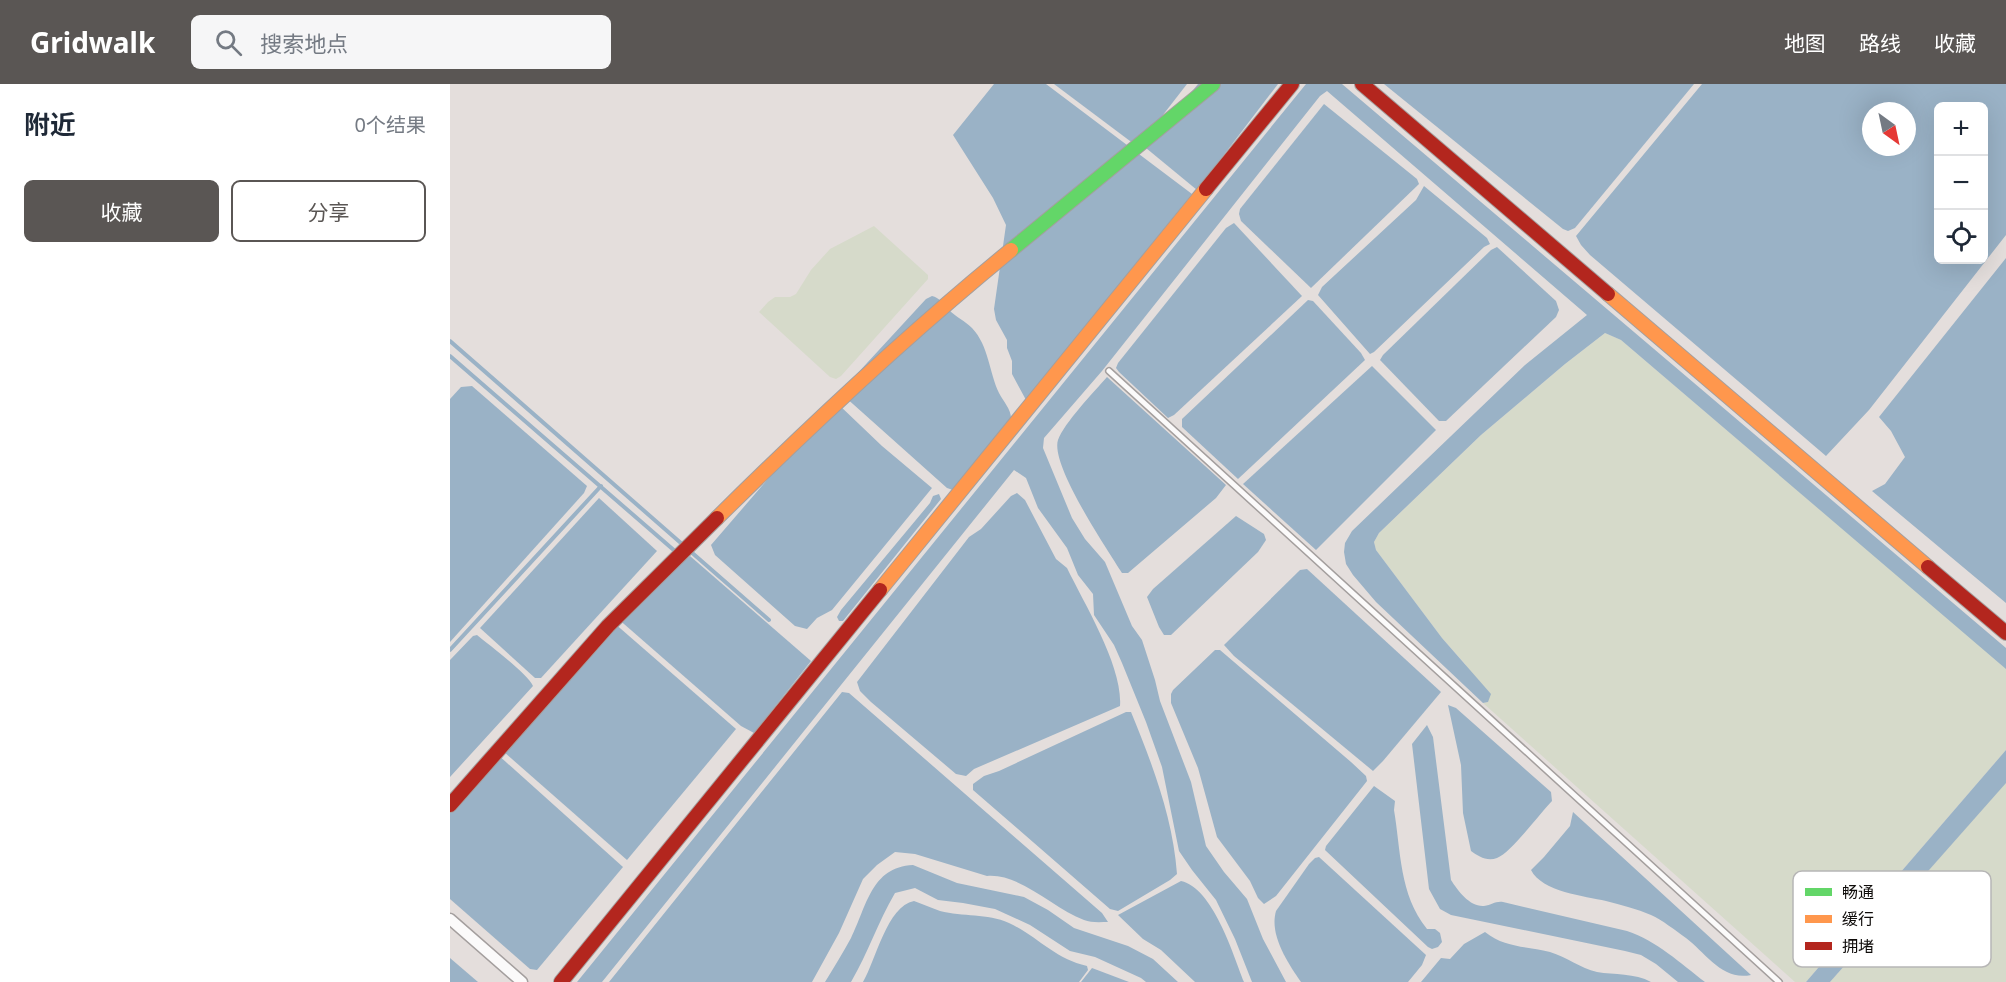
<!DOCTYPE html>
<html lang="zh">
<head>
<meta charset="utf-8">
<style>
  :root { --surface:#fff; --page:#f6f6f7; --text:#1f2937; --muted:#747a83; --line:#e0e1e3; --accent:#5a5654 }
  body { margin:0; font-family:"Noto Sans","Noto Sans SC",sans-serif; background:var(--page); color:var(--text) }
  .controls { position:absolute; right:18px; top:18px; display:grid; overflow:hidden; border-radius:9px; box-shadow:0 6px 24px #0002 }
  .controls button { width:54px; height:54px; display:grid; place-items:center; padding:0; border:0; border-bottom:2px solid var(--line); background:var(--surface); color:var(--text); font:30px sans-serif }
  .compass { position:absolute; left:1412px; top:18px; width:54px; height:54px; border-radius:50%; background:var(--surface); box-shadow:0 6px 24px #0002; rotate:147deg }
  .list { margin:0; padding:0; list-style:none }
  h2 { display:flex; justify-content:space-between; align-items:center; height:78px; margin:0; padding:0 24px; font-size:26px }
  h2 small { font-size:20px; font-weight:400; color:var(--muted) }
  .actions { display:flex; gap:12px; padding:18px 24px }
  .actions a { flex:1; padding:14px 0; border:2px solid var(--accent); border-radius:9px; text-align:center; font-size:21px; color:var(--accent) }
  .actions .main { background:var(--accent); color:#fff }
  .icon { flex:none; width:33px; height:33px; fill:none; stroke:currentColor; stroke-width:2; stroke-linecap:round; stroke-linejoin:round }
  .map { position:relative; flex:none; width:1556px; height:898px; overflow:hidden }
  header { display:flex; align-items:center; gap:36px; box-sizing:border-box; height:84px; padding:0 30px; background:var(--accent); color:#fff }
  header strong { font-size:28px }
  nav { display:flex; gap:33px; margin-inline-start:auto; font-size:21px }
  .search { width:420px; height:54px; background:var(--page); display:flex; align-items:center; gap:15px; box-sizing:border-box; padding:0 21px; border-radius:9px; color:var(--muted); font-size:22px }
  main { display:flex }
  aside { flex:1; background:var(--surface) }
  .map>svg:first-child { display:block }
  .green { fill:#d6daca }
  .water { fill:#9ab2c6; fill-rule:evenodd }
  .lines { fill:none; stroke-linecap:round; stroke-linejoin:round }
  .stream { stroke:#9ab2c6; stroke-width:4 }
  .lane-casing { stroke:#a49f9e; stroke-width:8 }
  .street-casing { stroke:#a49f9e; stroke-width:13 }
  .fast-casing { stroke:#a49f9e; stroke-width:16 }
  .slow-casing { stroke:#a49f9e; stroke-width:16 }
  .jam-casing { stroke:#a49f9e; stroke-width:16 }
  .lane { stroke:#fbfafa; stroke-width:5 }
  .street { stroke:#fbfafa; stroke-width:10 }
  .fast { stroke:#63d668; stroke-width:14 }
  .slow { stroke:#ff974d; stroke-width:14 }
  .jam { stroke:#b3261e; stroke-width:14 }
  .key { fill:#fff; stroke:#b7b6b6; stroke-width:1.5 }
  .key-label { font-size:16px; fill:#0f0c0a }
</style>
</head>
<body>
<header>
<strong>Gridwalk</strong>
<div class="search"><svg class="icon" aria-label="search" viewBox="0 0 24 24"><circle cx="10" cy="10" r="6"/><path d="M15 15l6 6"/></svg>搜索地点</div>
<nav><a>地图</a><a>路线</a><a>收藏</a></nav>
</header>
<main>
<aside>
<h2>附近<small>0个结果</small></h2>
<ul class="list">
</ul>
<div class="actions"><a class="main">收藏</a><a>分享</a></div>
</aside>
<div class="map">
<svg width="1556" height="898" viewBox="0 0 1556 898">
  <rect width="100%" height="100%" fill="#e4dedc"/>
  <g class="green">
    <path d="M424,142l54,49v4l-87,97 -5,3 -6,-2 -71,-65 9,-10 7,-5h15l6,-3 15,-24 19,-21z"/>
    <path d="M1155,249l16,7 385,328v82l-200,232h-11l-312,-279 5,-1 -23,-38 -23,-26 -66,-88 -2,-8 5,-9 102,-98 84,-71z"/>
    <path d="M1556,698v200h-176z"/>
  </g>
  <g class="water">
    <path d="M544,0h52l146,110 -166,206 -14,-26v-13l-5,-13v-8l-11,-20 -2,-11 12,-84 -13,-27 -40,-63z"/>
    <path d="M604,0h133l-49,63z"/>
    <path d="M748,0h80l-81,106 -51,-42z"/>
    <path d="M856,0h36l664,564v21l-385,-329 -16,-7 -40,31 -84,71 -102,98 -5,9 2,8 66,88 49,56 -3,8 -5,1 -107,-101 -23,-27 -7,-11 -2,-12 1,-9 7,-12 173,-166 62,-50 -260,-224 -7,5 -218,275 -58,67 -1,10 29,70 13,21 20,23 27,64 10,14 13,40 5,21 31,81 15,64 18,26 23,27 16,40 23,43h-34l-17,-43 -19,-39 -24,-30 -13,-19 -17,-84 -16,-45 -24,-59 -8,-18 -20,-30 -1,-21 -15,-19 -11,-27 -29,-40 -12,-30 -12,-8 -412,512h-25z"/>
    <path d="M934,0h310l-119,144 -7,3 -5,-2z"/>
    <path d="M1252,0h304v151l-137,175 -43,46 -236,-201 -9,-10 -5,-9zM1534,22v154h-46v-154zM1421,27h36v36h-36z"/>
    <path d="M874,20l93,75 2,5 -108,104 -70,-67 -2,-7 1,-5z"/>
    <path d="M974,102l63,52 3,6 -6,3 -110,105 -4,2 -52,-59 4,-8 94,-87z"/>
    <path d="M784,139l68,73 -128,119 -6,3 -49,-46 -3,-4 2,-5 108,-135z"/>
    <path d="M1047,163l59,54 3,9 -3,7 -110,104h-7l-59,-61 3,-5 108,-105z"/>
    <path d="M1556,174v345l-134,-112 13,-7 20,-27 -14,-26 -12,-14z"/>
    <path d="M482,212c7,1 12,9 17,14 7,7 16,11 23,18 17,18 17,44 27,65 4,8 12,16 12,25l-58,72 -6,-2 -103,-92 -1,-7 83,-90z"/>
    <path d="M858,216l5,1 48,52 4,7 -127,119 -56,-52v-8z"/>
    <path d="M922,282l64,64 -120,120 -73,-66z"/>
    <path d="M657,293l119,108 -10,13 -88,75h-6c-15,-24 -72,-108 -64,-133 6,-17 36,-48 49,-63z"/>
    <path d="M22,302l115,100 -3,7 -134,149v-243l11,-12z"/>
    <path d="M388,320l44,42 50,42 -100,122 -15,8 -10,11 -12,-3 -80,-71 -4,-10 119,-138z"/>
    <path d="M567,409l8,7 31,59 11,9c18,37 56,99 53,138l-146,63 -8,7 -10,-2 -85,-72 -11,-11 -3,-9 112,-145 12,-8 30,-33z"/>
    <path d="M489,410l2,5 -98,122h-4l-2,-4 4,-7 89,-107 3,-7z"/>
    <path d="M149,414l58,53 -116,127h-6l-55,-50z"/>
    <path d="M786,432l28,18 2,6 -8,12 -87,83h-7l-5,-8 -12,-30 6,-8z"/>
    <path d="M240,472l121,105 -57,72 -13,-7 -125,-109z"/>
    <path d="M857,485l134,123 -58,69 -10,10 -139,-115 -10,-11 76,-75z"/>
    <path d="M163,538l123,107 -109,131 -123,-108z"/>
    <path d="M27,551c12,10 51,39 56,51l-83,91v-117l23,-24z"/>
    <path d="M765,566h5l131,112 15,14 1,5 -91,115 -12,8 -6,-6 -8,-17 -33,-44 -19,-69 -27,-65v-9l2,-4z"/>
    <path d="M392,608l7,1 253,220 6,9c-7,0 -17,1 -24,-2 -30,-11 -64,-47 -97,-44l-72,-22 -20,-2 -18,13 -14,14 -24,54 -27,49h-203z"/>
    <path d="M998,621l8,3 95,84 1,9c-12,12 -41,52 -55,57 -10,4 -19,-2 -26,-7l-8,-38 -2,-48z"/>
    <path d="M676,628h5c21,51 42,106 46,162l-7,6 -52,31 -8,-2 -137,-119v-6l11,-8 15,-5z"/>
    <path d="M977,641l6,12 18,143c7,11 19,27 33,26 8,-1 11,-5 19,-4l124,29c30,10 53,32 78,51h-27l-22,-18 -15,-9 -16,-4 -174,-36 -11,-6 -11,-20 -17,-145z"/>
    <path d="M1556,666v33l-176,199h-24z"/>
    <path d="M47,670l126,113 -86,103 -7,-1 -80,-70v-102z"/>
    <path d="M924,702l21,15 -1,9c7,41 5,84 33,119h8l5,4 2,9 -4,5 -6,2 -4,-2 -103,-97 1,-4z"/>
    <path d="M1123,728l178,163c-29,6 -45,-22 -65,-37 -11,-8 -24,-18 -35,-23 -14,-6 -30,-10 -45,-14 -21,-5 -64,-9 -75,-31l13,-13 26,-31z"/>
    <path d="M869,773l107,98 -4,10 -14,17h-107c-13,-19 -32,-47 -25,-71l33,-47 6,-6z"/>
    <path d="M463,781l44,18 67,14 24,13 26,18 54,18 25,13 25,23h-32l-5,-4 -46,-21 -25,-6 -40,-26 -35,-16 -32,-6 -25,-3 -23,-12 -20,5c-17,29 -27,60 -44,89h-26c9,-15 18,-29 26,-44 16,-32 20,-71 62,-73z"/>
    <path d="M731,797c32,7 52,73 63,101h-49l-34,-32 -18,-11 -25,-24z"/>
    <path d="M464,817c9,3 17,7 26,10 23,6 47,2 69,12 28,13 46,36 78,43l1,4 -9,12h-216c13,-22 24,-76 51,-81z"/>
    <path d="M1035,848c20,16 41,14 65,20 17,5 30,16 47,20 17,3 38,1 54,10h-230l20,-24 9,1 14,-15z"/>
    <path d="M0,874l28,24h-28z"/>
    <path d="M642,884l37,14h-48z"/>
  </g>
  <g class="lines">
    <g class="stream">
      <path d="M0,257l232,203"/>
      <path d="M0,272l226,196"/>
      <path d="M240,467l79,69"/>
      <path d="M0,566l151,-164"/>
    </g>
    <g class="lane-casing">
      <path id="lane" d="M659,287l670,611"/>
    </g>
    <g class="street-casing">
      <path id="street" d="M0,835l72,63"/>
    </g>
    <g class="fast-casing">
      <path id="fast" d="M561,166l202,-166"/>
    </g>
    <g class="slow-casing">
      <g id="slow">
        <path d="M1158,210l320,273"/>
        <path d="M267,434c94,-93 191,-184 294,-268"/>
        <path d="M430,506l326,-401"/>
      </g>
    </g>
    <g class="jam-casing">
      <g id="jam">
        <path d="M912,0l246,210"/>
        <path d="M756,105l86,-105"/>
        <path d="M1478,483l78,66"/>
        <path d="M0,721l158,-179 109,-108"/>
        <path d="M111,898l319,-392"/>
      </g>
    </g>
    <use href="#lane" class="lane"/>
    <use href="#street" class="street"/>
    <use href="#fast" class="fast"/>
    <use href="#slow" class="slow"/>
    <use href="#jam" class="jam"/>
  </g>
  <rect x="1343" y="787" width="198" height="96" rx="9" class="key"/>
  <rect x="1355" y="804" width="27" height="8" fill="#63d668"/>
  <rect x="1355" y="831" width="27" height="8" fill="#ff974d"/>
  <rect x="1355" y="858" width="27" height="8" fill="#b3261e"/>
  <g class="key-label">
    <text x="1392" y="814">畅通</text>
    <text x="1392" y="841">缓行</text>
    <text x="1392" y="868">拥堵</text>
  </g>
</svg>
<div class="controls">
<button>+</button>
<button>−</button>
<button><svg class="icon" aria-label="locate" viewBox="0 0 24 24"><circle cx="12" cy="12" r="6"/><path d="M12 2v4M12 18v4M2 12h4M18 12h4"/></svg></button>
</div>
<svg class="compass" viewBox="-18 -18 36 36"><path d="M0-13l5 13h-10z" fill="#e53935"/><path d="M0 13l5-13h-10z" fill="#747a83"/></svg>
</div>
</main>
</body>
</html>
